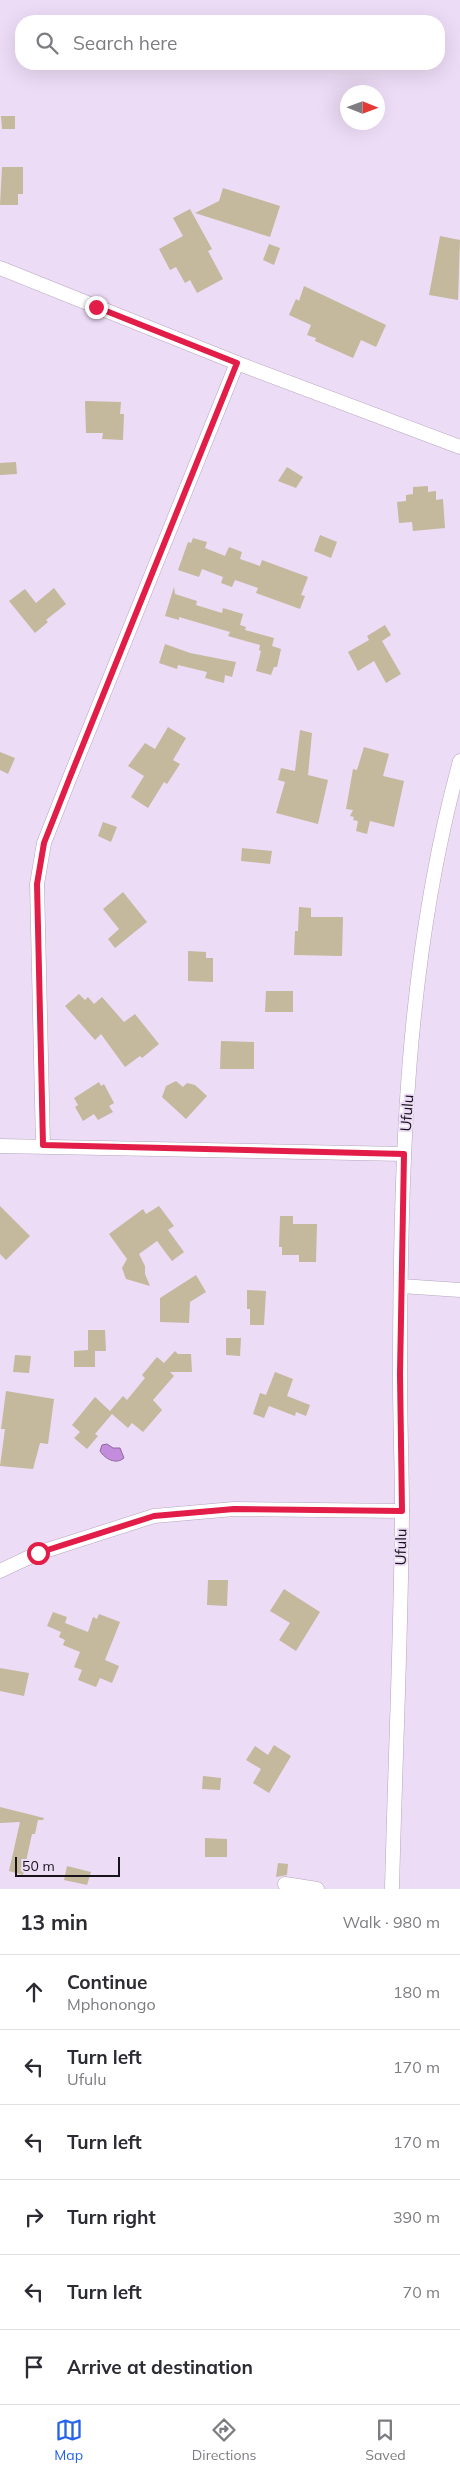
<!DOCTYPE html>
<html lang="en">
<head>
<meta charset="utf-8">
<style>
  :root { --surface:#fff; --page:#f7f7f7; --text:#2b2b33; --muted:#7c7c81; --line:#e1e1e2; --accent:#2563eb }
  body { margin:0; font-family:Mulish,sans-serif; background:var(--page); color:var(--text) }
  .compass { position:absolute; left:340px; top:85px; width:45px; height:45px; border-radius:50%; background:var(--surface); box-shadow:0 5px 20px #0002; rotate:91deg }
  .scale { position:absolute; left:15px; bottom:12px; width:105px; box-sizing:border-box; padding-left:5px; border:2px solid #18121b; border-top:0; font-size:14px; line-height:18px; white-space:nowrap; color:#18121b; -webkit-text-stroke:4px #eddcf6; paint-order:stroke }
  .stop { position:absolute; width:15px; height:15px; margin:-11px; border:4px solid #e11d48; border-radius:50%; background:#fff }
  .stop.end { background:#e11d48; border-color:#fff; box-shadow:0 1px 5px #0008 }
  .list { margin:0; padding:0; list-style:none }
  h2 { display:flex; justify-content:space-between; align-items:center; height:65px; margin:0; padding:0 20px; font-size:21px }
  h2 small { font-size:16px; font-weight:400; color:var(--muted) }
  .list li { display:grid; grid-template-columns:32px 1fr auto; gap:15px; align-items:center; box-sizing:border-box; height:75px; padding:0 20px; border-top:1px solid var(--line) }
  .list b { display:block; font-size:19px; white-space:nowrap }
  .list p { margin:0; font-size:16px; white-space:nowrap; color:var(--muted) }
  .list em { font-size:16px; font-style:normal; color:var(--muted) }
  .icon { flex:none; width:28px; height:28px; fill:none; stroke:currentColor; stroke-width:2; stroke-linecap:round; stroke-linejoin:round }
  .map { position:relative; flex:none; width:460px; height:1889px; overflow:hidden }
  .search { position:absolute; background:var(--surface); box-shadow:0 5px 20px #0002; left:15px; right:15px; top:15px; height:55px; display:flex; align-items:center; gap:12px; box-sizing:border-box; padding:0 18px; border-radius:20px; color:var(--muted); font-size:19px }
  .sheet { height:515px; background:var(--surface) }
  nav { display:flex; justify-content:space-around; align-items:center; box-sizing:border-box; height:70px; border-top:1px solid var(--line); background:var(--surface); font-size:14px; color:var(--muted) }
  nav a { display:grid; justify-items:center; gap:2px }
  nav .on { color:var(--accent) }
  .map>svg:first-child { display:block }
  .water { fill:#c38cdd; stroke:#9067a3 }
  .building { fill:#c4b89d }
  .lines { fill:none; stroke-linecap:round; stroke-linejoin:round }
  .minor-casing { stroke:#b5a5bd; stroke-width:15 }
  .minor { stroke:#fff; stroke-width:14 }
  .route { stroke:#e11d48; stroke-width:6 }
  .labels { text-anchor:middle; stroke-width:4; stroke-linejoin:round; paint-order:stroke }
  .street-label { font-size:15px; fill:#18121b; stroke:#eddcf6 }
</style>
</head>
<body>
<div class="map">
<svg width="460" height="1889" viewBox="0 0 460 1889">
  <rect width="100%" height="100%" fill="#eddcf6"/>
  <path class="water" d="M107,1444l6,4h7l4,10c-8,7 -19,1 -24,-7l2,-6z"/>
  <g class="building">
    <path d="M1,116h14v13h-13z"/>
    <path d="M2,167h21v27h-5v11h-18z"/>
    <path d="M223,188l57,18 -10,31 -75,-24 24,-12z"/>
    <path d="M190,209l22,40 -4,2 15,28 -26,14 -7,-13 -5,3 -9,-16 -6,3 -11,-21 24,-13 -10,-18z"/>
    <path d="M440,236l20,4 -2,60 -29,-5z"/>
    <path d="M269,244l11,4 -6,17 -11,-5z"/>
    <path d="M304,286l82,39 -10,22 -15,-7 -8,18 -38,-17 1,-3 -9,-3 4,-10 -22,-10 7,-16 3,2z"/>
    <path d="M85,401l36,1 -1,12h4l-1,26 -21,-1 1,-6h-17z"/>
    <path d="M16,462l1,12 -17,1v-12z"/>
    <path d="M287,467l16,10 -7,11 -18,-7z"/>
    <path d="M428,486v6l8,-1v9l7,-1 2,29 -32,3 -1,-9 -13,1 -2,-21 9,-1v-6l7,-1v-7z"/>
    <path d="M320,535l17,7 -6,16 -17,-7z"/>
    <path d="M193,538l14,4 -2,6 20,8 4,-9 13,5 -2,7 20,7 2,-6 46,17 -7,18 4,1 -5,13 -44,-16 2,-5 -23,-8 -3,7 -11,-4 2,-6 -21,-8 -3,8 -21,-7 10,-28 3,1z"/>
    <path d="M174,587l1,7 22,7 -1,4 26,8 1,-5 20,6 -3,11 6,2 -1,3 29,8 -2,8 9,3 -4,18h-3l-3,8 -15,-4 5,-20 -2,-1 1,-5 -32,-9 2,-4 -51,-15v3l-14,-4z"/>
    <path d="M54,588l12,16 -20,16 2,2 -13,11 -26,-32 16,-12 11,14z"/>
    <path d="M385,625l6,10 -9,6 19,33 -15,9 -12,-22 -16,10 -10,-19 21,-12 -2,-4z"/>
    <path d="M165,644l25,9 46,9 -4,15 -7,-2 -1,8 -19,-5 2,-6 -29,-7 -1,4 -18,-6z"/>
    <path d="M168,727l18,11 -13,22 7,4 -13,20 -3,-2 -16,26 -17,-11 13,-21 -16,-10 17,-23 10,6z"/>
    <path d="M300,730l12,3 -4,42 20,5 -10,44 -42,-11 9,-31 -7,-2 3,-12 14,3z"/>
    <path d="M364,747l25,7 -6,22 21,5 -10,46 -24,-6 -3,13 -11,-3 2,-10 -5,-1 1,-3 -4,-1 3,-6 -7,-1 7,-40 4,1z"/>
    <path d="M0,752l15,6 -7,16 -8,-4z"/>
    <path d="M103,822l14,5 -6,15 -13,-6z"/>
    <path d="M242,848l30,3 -2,13 -29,-3z"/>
    <path d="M123,892l24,30 -32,26 -7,-9 11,-10 -16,-20z"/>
    <path d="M299,907l12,1v9h32l-1,39 -48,-1 1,-24h3z"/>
    <path d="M188,951l18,1v6h7v24l-25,-1z"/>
    <path d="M266,991h27v21h-28z"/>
    <path d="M79,994l6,6 3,-3 6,7 8,-7 22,25 11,-8 24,30 -17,14 -2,-2 -15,11 -24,-33 -6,6 -30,-34z"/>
    <path d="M221,1041l33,1v27h-34z"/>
    <path d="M176,1081l7,6 4,-4 8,2 12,11 -21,23 -24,-22 4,-11z"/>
    <path d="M99,1082l2,4 3,-2 10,19 -5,3 4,6 -15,8 -4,-6 -11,7 -8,-14 3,-2 -4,-7z"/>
    <path d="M0,1206l30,30 -24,24 -6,-6z"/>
    <path d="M159,1206l15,20 -6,4 16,22 -12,9 -15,-20 -18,13 6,12v8l5,12 -24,-7 -4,-11 5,-9 -18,-25 34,-25 3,5z"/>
    <path d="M280,1216h13v8h24l-1,38h-17v-7h-17v-8h-3z"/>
    <path d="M196,1275l10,17 -16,10 -1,21 -29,-1v-24z"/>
    <path d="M247,1290l19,1 -2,34h-14v-16h-3z"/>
    <path d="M88,1330h17l1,21h-11v16h-21v-16l14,-1z"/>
    <path d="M226,1338h15l-1,18 -14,-1z"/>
    <path d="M175,1351l3,3h13l1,18h-22l4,4 -21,24 9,10 -19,22 -11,-9 -4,5 -16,-14 -17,20 3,2 -11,13 -13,-11 6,-6 -8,-7 23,-28 15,14 13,-15 4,4 18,-22 -3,-3 15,-18 7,6z"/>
    <path d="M15,1355l16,1 -2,17 -16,-1z"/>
    <path d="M275,1372l18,7 -6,17 23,9 -4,11 -10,-4 -1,4 -26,-10 -5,12 -11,-4 7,-21 6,2z"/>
    <path d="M6,1391l48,8 -6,45 -8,-1 -7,26 -33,-3 5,-37h-4z"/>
    <path d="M208,1580h20l-1,26 -20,-1z"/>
    <path d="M284,1589l36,23 -24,39 -17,-11 11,-17 -20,-12z"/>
    <path d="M53,1612l14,5 -2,6 23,9 5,-15 4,2 2,-5 21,8 -15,38 14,6 -7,17 -12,-5 -4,9 -18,-7 4,-10 -8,-3 6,-15 -17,-7 2,-5 -6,-3 2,-5 -14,-6z"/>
    <path d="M0,1668l29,5 -5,23 -24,-5z"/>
    <path d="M274,1745l17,11 -22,37 -16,-10 8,-14 -15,-9 9,-14 13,9z"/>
    <path d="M203,1776l18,2 -1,12 -18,-1z"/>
    <path d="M0,1807l44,11 -1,2h-5l-3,14h-3l-9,41 -14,-4 11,-49 -20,1z"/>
    <path d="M205,1838l22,1v18h-22z"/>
    <path d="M278,1863l10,1 -1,11 -11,2z"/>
    <path d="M67,1866l24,6 -4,13 -23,-5z"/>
  </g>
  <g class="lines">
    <g class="minor-casing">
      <g id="minor">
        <path d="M0,268l237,95 223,84"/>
        <path d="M43,1145l-6,-261 7,-41 26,-66 167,-414"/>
        <path d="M0,1146l404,8"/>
        <path d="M401,1286l59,4"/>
        <path d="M0,1571l38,-18 116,-37 80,-7 168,2"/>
        <path d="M285,1884l32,5"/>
        <path d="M392,1889c3,-125 9,-251 10,-376 0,-45 -2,-91 -2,-136 0,-207 5,-416 60,-616"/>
      </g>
    </g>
    <use href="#minor" class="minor"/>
  </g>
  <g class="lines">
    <path class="route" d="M38,1553l116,-37 80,-7 168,2 -2,-137 4,-220 -361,-9 -6,-261 7,-41 26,-66 167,-414 -141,-56"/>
  </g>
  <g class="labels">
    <g class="street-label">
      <text transform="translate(407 1113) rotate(-86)" y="5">Ufulu</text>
      <text transform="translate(401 1547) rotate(-89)" y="5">Ufulu</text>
    </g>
  </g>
</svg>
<svg class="compass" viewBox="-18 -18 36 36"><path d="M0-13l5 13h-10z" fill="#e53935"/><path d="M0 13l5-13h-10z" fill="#7c7c81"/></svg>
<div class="scale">50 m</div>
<div class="stop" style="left:38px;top:1553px"></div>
<div class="stop end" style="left:96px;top:307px"></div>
<div class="search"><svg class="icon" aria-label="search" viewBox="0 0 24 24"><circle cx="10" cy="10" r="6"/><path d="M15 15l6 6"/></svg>Search here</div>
</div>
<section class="sheet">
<h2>13 min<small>Walk · 980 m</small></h2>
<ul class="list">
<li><svg class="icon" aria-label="ahead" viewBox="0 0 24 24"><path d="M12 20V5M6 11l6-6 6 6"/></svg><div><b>Continue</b><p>Mphonongo</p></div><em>180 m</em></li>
<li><svg class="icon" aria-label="left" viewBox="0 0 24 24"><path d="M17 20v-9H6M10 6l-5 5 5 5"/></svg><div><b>Turn left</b><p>Ufulu</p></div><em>170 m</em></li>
<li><svg class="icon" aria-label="left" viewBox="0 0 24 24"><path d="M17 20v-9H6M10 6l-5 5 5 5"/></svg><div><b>Turn left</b></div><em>170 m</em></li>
<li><svg class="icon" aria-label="right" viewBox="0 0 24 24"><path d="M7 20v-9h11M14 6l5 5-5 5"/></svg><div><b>Turn right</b></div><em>390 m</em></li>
<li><svg class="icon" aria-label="left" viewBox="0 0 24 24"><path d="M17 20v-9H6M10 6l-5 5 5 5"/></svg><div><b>Turn left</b></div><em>70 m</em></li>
<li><svg class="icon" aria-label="arrive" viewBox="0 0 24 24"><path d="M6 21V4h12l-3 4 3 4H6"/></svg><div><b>Arrive at destination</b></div></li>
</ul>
</section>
<nav>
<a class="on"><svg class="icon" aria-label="map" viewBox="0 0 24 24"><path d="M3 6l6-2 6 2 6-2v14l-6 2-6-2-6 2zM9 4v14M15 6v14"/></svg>Map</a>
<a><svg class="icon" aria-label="directions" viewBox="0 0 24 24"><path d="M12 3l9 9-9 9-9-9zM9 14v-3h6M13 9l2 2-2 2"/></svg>Directions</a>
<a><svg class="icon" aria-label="saved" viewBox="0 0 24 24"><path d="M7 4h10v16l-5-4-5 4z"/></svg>Saved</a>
</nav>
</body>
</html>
